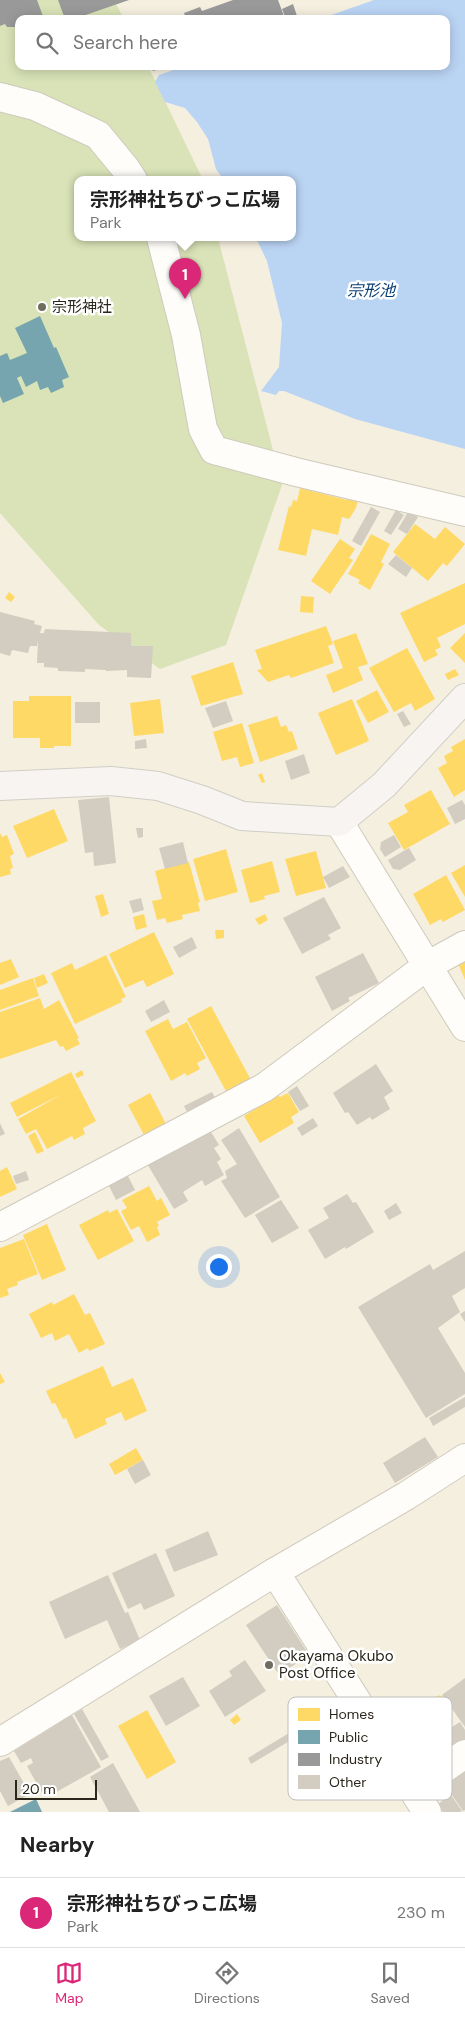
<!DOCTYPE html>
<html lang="en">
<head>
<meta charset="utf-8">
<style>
  :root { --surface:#fff; --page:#f6f6f6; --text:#222; --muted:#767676; --line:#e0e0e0; --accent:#db2777 }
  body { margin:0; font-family:"DM Sans","Noto Sans JP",sans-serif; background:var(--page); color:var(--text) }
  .scale { position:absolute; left:15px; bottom:12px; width:82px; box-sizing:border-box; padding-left:5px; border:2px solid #2a261b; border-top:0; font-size:14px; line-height:18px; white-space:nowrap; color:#2a261b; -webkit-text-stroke:4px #fff; paint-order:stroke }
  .you { position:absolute; left:218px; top:1266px; width:18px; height:18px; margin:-12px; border:4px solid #fff; border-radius:50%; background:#1a73e8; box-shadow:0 0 0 8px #1a73e833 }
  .badge { display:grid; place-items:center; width:32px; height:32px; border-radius:50%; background:var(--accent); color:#fff; font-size:16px; font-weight:700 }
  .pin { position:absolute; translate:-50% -41px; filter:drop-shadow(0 1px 2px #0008) }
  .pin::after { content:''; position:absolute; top:26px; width:18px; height:15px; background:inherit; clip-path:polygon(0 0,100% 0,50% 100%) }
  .popup { position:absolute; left:74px; top:176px; width:222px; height:65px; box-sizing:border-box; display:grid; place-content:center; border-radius:10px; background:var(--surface); filter:drop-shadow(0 1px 4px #0005); font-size:16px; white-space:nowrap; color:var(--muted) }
  .popup b { font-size:19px; color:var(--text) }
  .popup::after { content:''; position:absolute; left:50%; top:100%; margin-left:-10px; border:10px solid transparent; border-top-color:var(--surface) }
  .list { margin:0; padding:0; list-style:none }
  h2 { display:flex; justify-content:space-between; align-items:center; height:65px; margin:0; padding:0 20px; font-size:21px }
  h2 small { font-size:16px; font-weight:400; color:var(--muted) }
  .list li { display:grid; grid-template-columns:32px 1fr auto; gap:15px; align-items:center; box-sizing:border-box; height:70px; padding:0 20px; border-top:1px solid var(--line) }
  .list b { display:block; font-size:19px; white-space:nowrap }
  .list p { margin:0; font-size:16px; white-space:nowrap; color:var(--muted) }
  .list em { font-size:16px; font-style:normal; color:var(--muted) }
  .icon { flex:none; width:28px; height:28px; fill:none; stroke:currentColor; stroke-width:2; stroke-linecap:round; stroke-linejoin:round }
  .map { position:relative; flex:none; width:465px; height:1812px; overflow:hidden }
  .search { position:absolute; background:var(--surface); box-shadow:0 2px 12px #0003; left:15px; right:15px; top:15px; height:55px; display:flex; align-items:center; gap:12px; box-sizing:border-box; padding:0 18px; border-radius:10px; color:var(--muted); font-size:19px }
  .sheet { height:135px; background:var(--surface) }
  nav { display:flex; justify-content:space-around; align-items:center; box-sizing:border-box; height:70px; border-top:1px solid var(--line); background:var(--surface); font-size:14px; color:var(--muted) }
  nav a { display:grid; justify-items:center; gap:2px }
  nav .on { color:var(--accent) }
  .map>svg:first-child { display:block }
  .green { fill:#d9e3b7 }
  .water { fill:#bad4f4 }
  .homes { fill:#ffd966 }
  .public { fill:#76a5af }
  .industry { fill:#999 }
  .building { fill:#d2cdc0 }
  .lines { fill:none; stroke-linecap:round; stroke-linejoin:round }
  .minor-casing { stroke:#cfcabd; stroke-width:30 }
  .major-casing { stroke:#d0cec6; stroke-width:30 }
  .minor { stroke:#fefdfa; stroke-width:28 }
  .major { stroke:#f8f4f2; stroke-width:28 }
  .poi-dot { fill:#716c60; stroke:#fff; stroke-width:2 }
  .labels { text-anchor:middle; stroke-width:5; stroke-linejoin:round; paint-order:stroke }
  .poi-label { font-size:15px; fill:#2a261b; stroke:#fff; text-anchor:start }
  .water-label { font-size:16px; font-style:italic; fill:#083d75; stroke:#fff }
  .key { fill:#fff; stroke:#bfbebb; stroke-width:1 }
  .key-label { font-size:14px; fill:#2a261b }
</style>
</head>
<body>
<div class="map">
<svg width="465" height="1812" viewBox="0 0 465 1812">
  <rect width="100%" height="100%" fill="#f5efdf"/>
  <path class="green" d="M0,0h114l10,19h-105v47h129l55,114h-125v58h140l64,247 -56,160 -66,24 -61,-44 -99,-112z"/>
  <path class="water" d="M374,0h91v449l-110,-30 -71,-28h-5l-3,4 -15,-4 18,-24 3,-44 -15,-62 -11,-23h36v-58h-68l-8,-11 -8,-30 -11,-17 -12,-14 -20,-6 -10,-20 4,-7 26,-9h261v-47h-126z"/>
  <g class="homes">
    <path d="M300,488l47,12v-3l11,3 -2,8 -7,11 -7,-2 -4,18 -26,-6 -6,27 -28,-6 11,-44 2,1 2,-7 4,1z"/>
    <path d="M415,524l20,15 10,-12 20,17 -18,22 -4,-3 -15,18 -35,-29z"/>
    <path d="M371,534l19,10 -9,18 3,2 -14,26 -12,-7 2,-3 -12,-6z"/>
    <path d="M340,539l15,10 -6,9 4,2 -23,34 -19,-13z"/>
    <path d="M465,583v41l-28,14 4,9 -6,3 3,5 -14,7 -24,-49z"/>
    <path d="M9,592l6,5 -4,5 -6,-4z"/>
    <path d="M301,596l13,1 -1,16 -13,-1z"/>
    <path d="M326,626l7,18 -5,2 6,17 -43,15 -2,-3 -21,7 -11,-12 5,-1 -7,-19z"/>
    <path d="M356,633l12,31 -10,3 5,13 -30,13 -7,-18 17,-7 -10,-27z"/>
    <path d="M465,633v30l-15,-15z"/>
    <path d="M407,648l28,51 -20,12 -4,-8 -17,9 -25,-44z"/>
    <path d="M233,662l10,32 -42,12 -10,-30z"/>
    <path d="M455,669l4,6 -11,5 -3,-6z"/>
    <path d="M377,690l12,22 -21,11 -12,-22z"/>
    <path d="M29,696h42v50h-17v2h-14v-10h-27v-37h16z"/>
    <path d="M160,699l4,34 -30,3 -4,-33z"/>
    <path d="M352,699l17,42 -33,14 -18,-42z"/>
    <path d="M277,716l4,11 5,-2 3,7 3,-1 6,18 -38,13 -12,-37z"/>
    <path d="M242,723l12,40 -14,4 -3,-10 -15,4 -9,-29z"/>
    <path d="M465,739v51l-11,7 -16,-29 9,-5 -3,-7 9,-5 -2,-4z"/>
    <path d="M262,773l3,9 -3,1 -4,-8z"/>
    <path d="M431,790l19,34 -46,26 -16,-27 20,-11 -4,-7z"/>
    <path d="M54,809l14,32 -41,17 -14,-32z"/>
    <path d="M0,833l2,4 5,-2 7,19 -4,2 3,12 -3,1 1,5 -11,3z"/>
    <path d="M226,849l12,43 -33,9 -12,-42z"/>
    <path d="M316,851l10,37 -30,8 -11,-37z"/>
    <path d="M272,861l8,31 -16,4 1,3 -15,4 -9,-33z"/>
    <path d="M189,862l11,40 -2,1 2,8 -18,4 1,4 -16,4 -2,-5 -8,2 -5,-19 10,-2 -7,-28z"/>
    <path d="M465,865v32l-14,-24z"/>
    <path d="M446,875l19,35 -22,12 -2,-3 -11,6 -17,-31z"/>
    <path d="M103,894l6,20 -8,3 -6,-21z"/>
    <path d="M144,914l3,13 -11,3 -3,-13z"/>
    <path d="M265,914l3,6 -9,5 -4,-6z"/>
    <path d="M215,930h9v8l-8,1z"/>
    <path d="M154,932l20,42 -27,13 -4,-7 -18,8 -16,-34z"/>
    <path d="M106,955l20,42 -5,2 1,3 -47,22 -24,-51 21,-10 3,7z"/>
    <path d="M465,955v25l-9,-21z"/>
    <path d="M11,959l8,18 -19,8v-22z"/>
    <path d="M44,974l4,9 -11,5 -3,-10z"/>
    <path d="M33,978l6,18 -39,14v-20z"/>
    <path d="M40,998l4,11 15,-9 20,38 -2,1 3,5 -14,7 -3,-5 -3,1 -4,-7 -56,19v-47z"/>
    <path d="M211,1006l40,74 -24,13 -40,-74z"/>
    <path d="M168,1019l5,10 14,-7 19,36 -9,5 3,6 -13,7 -2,-3 -14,8 -26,-50z"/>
    <path d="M82,1070l2,5 -7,3 -2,-4z"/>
    <path d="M71,1072l25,49 -13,7 2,6 -11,6 -2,-4 -25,13 -11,-20 -10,5 -8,-15 44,-25 -45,23 -7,-14z"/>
    <path d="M150,1093l16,31 -22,11 -16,-30z"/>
    <path d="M288,1093l11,19 -8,5 3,6 -34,20 -16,-27 34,-21 2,2z"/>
    <path d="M35,1132l9,19 -7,3 -9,-18z"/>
    <path d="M7,1167l10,22 -17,8v-26z"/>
    <path d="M149,1186l8,15 4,-3 9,17 -13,7 2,4 -2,1 3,8 -13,7 -8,-16 -8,4 -10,-19 6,-3 -5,-8z"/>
    <path d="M117,1209l17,32 -36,19 -19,-35 29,-15 1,3z"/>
    <path d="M47,1224l19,46 -24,10 -19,-45z"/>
    <path d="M24,1239l14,35 -21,8 1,3 -11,4 2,6 -9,3v-50z"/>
    <path d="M74,1294l11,21 5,-2 15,31 -16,7 -1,-3 -9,5 -10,-19 -14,7 -3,-8 -11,5 -12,-24 23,-12 1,3z"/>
    <path d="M103,1366l9,21 21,-9 14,33 -22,10 -4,-9 -16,7 2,5 -32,15 -9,-21 -3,1 -8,-16 -3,1 -6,-13z"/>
    <path d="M0,1373l5,9 -5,2z"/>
    <path d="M136,1448l7,12 -28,15 -6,-11z"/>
    <path d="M440,1695l7,9 -5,3 -6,-10z"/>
    <path d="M147,1710l29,52 -29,17 -29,-53z"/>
    <path d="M237,1714l4,6 -7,5 -4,-5z"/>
  </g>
  <g class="public">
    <path d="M40,316l14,32 2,-1 13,30 -7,3 2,7 -13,6 -3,-6 -8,3 -3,-9 -11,6 -5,-11 -4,2 7,16 -21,9 -3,-7v-40l7,-3 3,7 17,-7 -12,-25z"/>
    <path d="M36,1799l6,13h-32z"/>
  </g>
  <g class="industry">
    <path d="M0,0h37l7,19h-25v8h-12l-2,-3 -5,2z"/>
    <path d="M58,0h71l-55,19h-9z"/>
    <path d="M233,0h45l7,19h-99l-2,-6 16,-6 2,4z"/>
    <path d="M293,4l4,12 -11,3 -4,-10z"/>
    <path d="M151,66h14v1l-12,4z"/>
  </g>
  <g class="building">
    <path d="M371,507l9,5 -19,34 -9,-5z"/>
    <path d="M396,510l8,5 -13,20 -7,-4z"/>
    <path d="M408,512l10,5 -11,17 -9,-5z"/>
    <path d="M396,555l16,13 -6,9 -18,-13z"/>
    <path d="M0,612l35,9 -1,3 8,2 -2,7h4l1,-4 86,4v13h22l-2,32 -24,-1v-7l-21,1v-1l-21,-1v3l-27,-1v-3l-14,-1v-4h-7l1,-23 -1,6h-7l-2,7 -16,-3 -2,6 -10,-3z"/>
    <path d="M226,701l7,20 -20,7 -8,-20z"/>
    <rect x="75" y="702" width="25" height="21"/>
    <path d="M403,711l8,13 -7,3 -7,-13z"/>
    <path d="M146,739l1,9 -12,1v-8z"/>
    <path d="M304,754l6,19 -19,7 -6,-19z"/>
    <path d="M109,797l7,66 -22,3 -1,-14 -8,1 -7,-53z"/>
    <path d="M462,800l3,5v14l-10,5 -8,-16z"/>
    <path d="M136,828h7v9l-5,1z"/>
    <path d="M394,835l7,12 -16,10 -5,-8 1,-7z"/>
    <path d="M183,842l5,21 -23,6 -6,-21z"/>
    <path d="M409,848l7,12 -16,10 -7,-1 -5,-9z"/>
    <path d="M343,866l7,11 -21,11 -6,-11z"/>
    <path d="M324,897l17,31 -13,7 3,4 -29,15 -19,-36z"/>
    <path d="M141,898l3,12 -11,3 -4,-12z"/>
    <path d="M192,937l5,11 -18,10 -6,-11z"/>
    <path d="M363,953l16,30 -31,15 2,3 -18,10 -17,-34z"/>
    <path d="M164,1000l6,12 -19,10 -6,-11z"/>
    <path d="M376,1064l17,27 -9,6 6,12 -18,11 -2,-3 -13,8 -9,-13 -3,1 -12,-20z"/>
    <path d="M297,1086l12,20 -9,5 -12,-19z"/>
    <path d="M212,1092l6,11 -28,15 -6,-12z"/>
    <path d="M313,1118l5,8 -16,10 -5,-8z"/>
    <path d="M0,1123l5,11 -5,2z"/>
    <path d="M239,1128l41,69 -35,21 -24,-37 6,-3 -2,-7 12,-7 -16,-24z"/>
    <path d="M205,1131l1,4 5,-3 8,13 -5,3 7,11 -4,3 7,13 -19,11 -3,-6 -19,12 5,9 -14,8 -28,-47z"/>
    <path d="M26,1171l3,9 -13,4 -3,-8z"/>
    <path d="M126,1172l9,18 -19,10 -9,-18z"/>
    <path d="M347,1194l6,9 3,-1 18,30 -28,17 -1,-2 -20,12 -17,-29 21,-12 -6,-10z"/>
    <path d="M281,1200l18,28 -27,15 -17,-28z"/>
    <path d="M396,1203l6,10 -13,7 -5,-9z"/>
    <path d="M465,1251v37l-13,8 8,16 -22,16 27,45v21l-39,24 -68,-111 72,-43 3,6z"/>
    <path d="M465,1311v11l-5,-8z"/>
    <path d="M465,1397v10l-32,19 -4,-8z"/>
    <path d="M425,1437l13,20 -43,26 -12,-20z"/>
    <path d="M143,1460l8,15 -16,9 -8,-15z"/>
    <path d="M208,1531l10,24 -44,17 -9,-22z"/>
    <path d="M156,1553l19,43 -31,14 -3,-7 -13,6 -16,-36z"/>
    <path d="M108,1575l17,38 3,-1 12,28 -20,9 -13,-29 -42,19 -16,-37z"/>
    <path d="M277,1605l32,50 -30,20 -33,-50z"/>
    <path d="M245,1660l21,31 -41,26 -16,-26 23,-15 -3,-5z"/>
    <path d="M183,1677l17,29 -34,20 -17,-30z"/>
    <path d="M465,1678v49l-23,-32z"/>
    <path d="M427,1704l20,25 -16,11 2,3 -22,16 -18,-26 18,-12 -2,-3z"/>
    <path d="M82,1709l27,48 -8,4 -27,-47z"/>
    <path d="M72,1715l29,52 -50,28 -3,-5 -6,3 -15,-27 6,-3 -2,-5 -10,5 -7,-12z"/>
    <path d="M460,1722l5,8v11l-11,7 -10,-16z"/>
    <path d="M294,1730l4,6 -47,28 -3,-6z"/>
    <path d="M361,1749l7,9 -10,6 -6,-9z"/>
    <path d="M9,1757l21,37 -22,12 -8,-15v-30z"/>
    <path d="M346,1760l18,27 -9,7 -19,-27z"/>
    <path d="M370,1762l2,3 5,-3 5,7 -4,3 2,4 -13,9 -10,-14z"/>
    <path d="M113,1763l27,49h-31l-19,-35z"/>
    <path d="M335,1767l5,8 -24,14 -5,-10z"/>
    <path d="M465,1769v41l-2,1 -18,-26z"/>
    <path d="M451,1795l11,16 -2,1h-17l-5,-8z"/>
  </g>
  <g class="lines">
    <g class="minor-casing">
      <g id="minor">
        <path d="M0,97l35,9 63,29 28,34 7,11"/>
        <path d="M161,238l25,97 17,94 11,21 82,22 169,40"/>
        <path d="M339,822l126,205"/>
        <path d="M0,1227l265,-140 162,-121 38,-21"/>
        <path d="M275,1572l152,240"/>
        <path d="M0,1742l275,-170 131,-76 59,-38"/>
        <path d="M413,1790l52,-36"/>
      </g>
    </g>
    <g class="major-casing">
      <path id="major" d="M0,786l111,-5 47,5 44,14 40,16 97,6 45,-37 81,-87"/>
    </g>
    <use href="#minor" class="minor"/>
    <use href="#major" class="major"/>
  </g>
  <g class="poi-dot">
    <circle cx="42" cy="307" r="5"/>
    <circle cx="269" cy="1665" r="5"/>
  </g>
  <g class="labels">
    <g class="poi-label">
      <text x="52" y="312">宗形神社</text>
      <text x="279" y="1661">Okayama Okubo<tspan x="279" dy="17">Post Office</tspan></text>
    </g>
    <g class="water-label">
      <text x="371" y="296">宗形池</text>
    </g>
  </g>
  <rect x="288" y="1697" width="164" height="103" rx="8" class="key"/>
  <rect x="298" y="1708" width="22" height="13" fill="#ffd966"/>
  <rect x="298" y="1730" width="22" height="14" fill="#76a5af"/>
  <rect x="298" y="1753" width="22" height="13" fill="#999"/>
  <rect x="298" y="1775" width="22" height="14" fill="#d2cdc0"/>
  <g class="key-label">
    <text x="329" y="1719">Homes</text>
    <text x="329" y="1742">Public</text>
    <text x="329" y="1764">Industry</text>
    <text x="329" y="1787">Other</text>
  </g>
</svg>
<div class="scale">20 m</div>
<div class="you"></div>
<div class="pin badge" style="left:185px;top:299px">1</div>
<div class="popup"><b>宗形神社ちびっこ広場</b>Park</div>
<div class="search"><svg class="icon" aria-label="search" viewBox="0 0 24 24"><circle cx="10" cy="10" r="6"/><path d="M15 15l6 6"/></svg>Search here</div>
</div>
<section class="sheet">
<h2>Nearby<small></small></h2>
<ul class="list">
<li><span class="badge">1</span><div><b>宗形神社ちびっこ広場</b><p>Park</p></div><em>230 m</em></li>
</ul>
</section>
<nav>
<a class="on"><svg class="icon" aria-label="map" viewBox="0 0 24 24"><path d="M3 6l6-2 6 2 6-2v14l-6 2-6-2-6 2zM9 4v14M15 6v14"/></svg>Map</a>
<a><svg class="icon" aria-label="directions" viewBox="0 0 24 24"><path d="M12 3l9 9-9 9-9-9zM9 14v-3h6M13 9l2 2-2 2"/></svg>Directions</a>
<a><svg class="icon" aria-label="saved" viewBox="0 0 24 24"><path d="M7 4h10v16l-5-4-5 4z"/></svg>Saved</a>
</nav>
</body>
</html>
